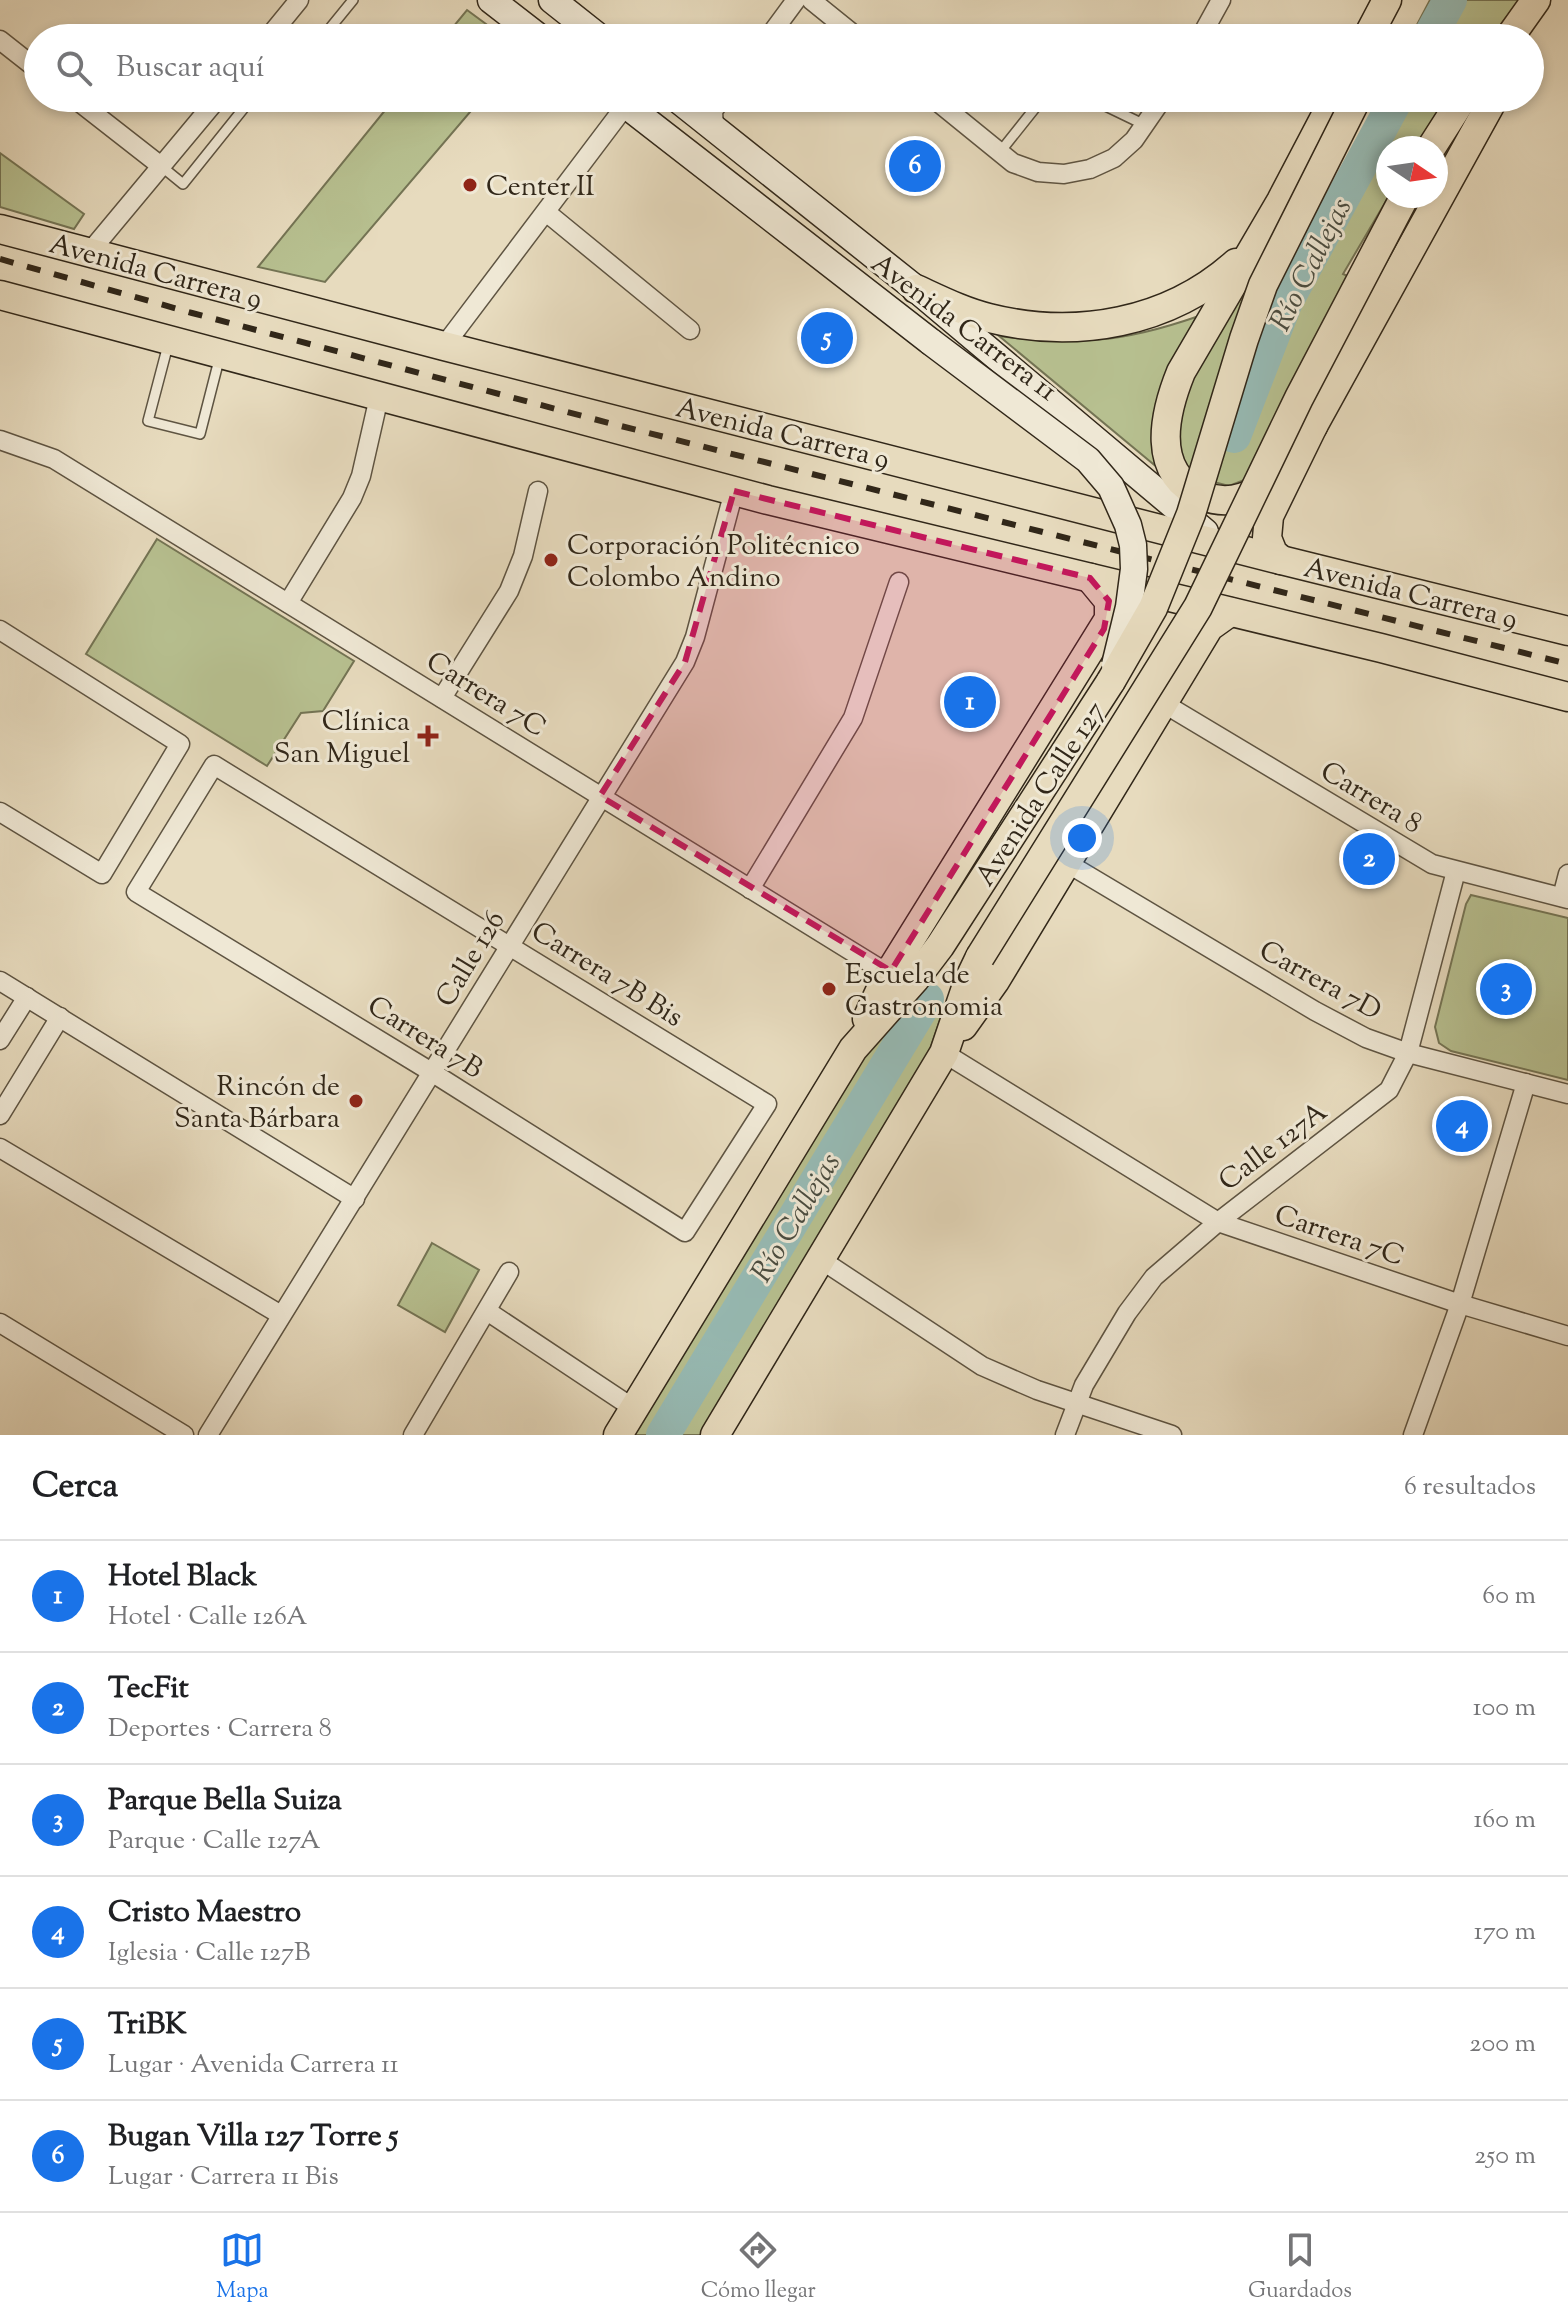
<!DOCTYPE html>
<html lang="es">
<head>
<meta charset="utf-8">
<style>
  :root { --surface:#fff; --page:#f2f2f2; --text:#202124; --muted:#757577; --line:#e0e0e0; --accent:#1a73e8 }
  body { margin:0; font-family:"Sorts Mill Goudy",serif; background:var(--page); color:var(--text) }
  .compass { position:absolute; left:1376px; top:136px; width:72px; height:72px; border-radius:50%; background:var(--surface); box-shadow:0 4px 12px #0003; rotate:103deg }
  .you { position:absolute; left:1082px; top:838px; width:28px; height:28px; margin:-20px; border:6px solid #fff; border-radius:50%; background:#1a73e8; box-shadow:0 0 0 12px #1a73e833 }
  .badge { display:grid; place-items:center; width:52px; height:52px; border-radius:50%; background:var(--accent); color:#fff; font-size:26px; font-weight:700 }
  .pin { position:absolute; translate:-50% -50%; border:4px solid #fff; box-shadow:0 2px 8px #0006 }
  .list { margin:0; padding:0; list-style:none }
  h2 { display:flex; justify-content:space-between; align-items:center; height:104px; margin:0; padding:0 32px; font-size:34px }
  h2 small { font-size:26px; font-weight:400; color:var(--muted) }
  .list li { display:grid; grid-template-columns:52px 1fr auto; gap:24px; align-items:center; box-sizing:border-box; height:112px; padding:0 32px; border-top:2px solid var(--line) }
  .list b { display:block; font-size:30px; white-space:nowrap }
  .list p { margin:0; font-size:26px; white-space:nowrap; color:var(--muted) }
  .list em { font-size:26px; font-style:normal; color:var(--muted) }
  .icon { flex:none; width:44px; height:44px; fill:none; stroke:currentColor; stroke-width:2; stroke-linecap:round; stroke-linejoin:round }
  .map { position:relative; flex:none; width:1568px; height:1435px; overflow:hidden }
  .search { position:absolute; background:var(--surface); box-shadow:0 4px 12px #0003; left:24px; right:24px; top:24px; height:88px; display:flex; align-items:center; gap:20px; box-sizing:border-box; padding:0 28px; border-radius:44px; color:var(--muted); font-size:30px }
  .sheet { height:776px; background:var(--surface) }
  nav { display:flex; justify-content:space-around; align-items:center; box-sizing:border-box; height:112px; border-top:2px solid var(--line); background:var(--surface); font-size:22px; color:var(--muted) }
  nav a { display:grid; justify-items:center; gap:4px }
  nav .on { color:var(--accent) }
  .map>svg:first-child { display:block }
  .green { fill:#b7c090; stroke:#747454; stroke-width:2 }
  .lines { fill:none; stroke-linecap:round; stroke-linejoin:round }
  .river { stroke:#97bbb5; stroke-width:34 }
  .service-casing { stroke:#5e5442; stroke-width:12 }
  .minor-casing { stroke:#5e5442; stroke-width:21 }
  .secondary-casing { stroke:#312719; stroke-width:29 }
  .primary-casing { stroke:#312719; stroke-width:31 }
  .service { stroke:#efe8d5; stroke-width:9 }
  .minor { stroke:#efe8d5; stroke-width:18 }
  .secondary { stroke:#efe8d5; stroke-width:26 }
  .primary { stroke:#e7dbbe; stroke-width:28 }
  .rail { stroke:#312719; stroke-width:6; stroke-dasharray:14 14; stroke-linecap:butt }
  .secondary-bridge-casing { stroke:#312719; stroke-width:29; stroke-linecap:butt }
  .primary-bridge-casing { stroke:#312719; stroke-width:31; stroke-linecap:butt }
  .secondary-bridge { stroke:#efe8d5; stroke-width:26 }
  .primary-bridge { stroke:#e7dbbe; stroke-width:28 }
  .marked { fill:#c2185b; fill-opacity:0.2; stroke:#c2185b; stroke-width:6; stroke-dasharray:16 10; stroke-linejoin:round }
  .poi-dot { fill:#8f2418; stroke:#efe8d5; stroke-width:3 }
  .labels { text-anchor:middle; stroke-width:6; stroke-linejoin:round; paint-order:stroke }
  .poi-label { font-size:28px; fill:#312719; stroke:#efe8d5; text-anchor:start }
  .street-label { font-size:28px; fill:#312719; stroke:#efe8d5 }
  .water-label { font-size:30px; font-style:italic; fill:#4a4c40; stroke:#efe8d5 }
</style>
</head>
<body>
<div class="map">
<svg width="1568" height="1435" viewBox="0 0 1568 1435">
  <rect width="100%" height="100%" fill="#e7dbbe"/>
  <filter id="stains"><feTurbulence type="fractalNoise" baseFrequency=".0025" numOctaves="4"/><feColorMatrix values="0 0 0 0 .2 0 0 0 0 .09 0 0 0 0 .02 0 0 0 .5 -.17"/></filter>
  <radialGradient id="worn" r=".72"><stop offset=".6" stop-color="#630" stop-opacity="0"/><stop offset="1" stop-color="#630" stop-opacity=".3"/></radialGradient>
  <g class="green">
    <path d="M1430,0h90l-30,38h-80z"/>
    <path d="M467,10l38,28h-61z"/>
    <path d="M395,98h87l-157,184 -67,-15z"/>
    <path d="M1380,98h66l-29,50h-29l1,48 -46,78 29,13 -115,188 -28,11 -38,-10 -13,-23 -3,-41 17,-44 94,-153 29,10z"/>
    <path d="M0,153l84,61 -10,15 -74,-22z"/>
    <path d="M1196,317l-37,83 5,73 -165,-137c76,10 125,6 197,-19z"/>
    <path d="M157,539l197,122 -31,50 -22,2 -34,53 -181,-112z"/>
    <path d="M1471,895l97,23v162l-117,-29 -12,-8 -4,-16 31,-123z"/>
    <path d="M918,999l24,15 -13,38 -223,383h-78l239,-386z"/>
    <path d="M432,1243l47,27 -34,62 -47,-27z"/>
  </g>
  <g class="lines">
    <g class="river">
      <path d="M1429,38l21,-38"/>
      <path d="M1234,436l51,-132 112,-206"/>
      <path d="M663,1435l264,-436"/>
    </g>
    <g class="service-casing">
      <g id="service">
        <path d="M279,24l17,14"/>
        <path d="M322,38l31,-38"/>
        <path d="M1089,98l56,27"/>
        <path d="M1000,152l43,-54"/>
        <path d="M161,166l22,18 69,-86"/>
        <path d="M168,345l-20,76 52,13 20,-78"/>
      </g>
    </g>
    <g class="minor-casing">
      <g id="minor">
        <path d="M811,0l47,38"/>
        <path d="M268,38l31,-38"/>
        <path d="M768,38l28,-38"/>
        <path d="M1200,38l21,-38"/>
        <path d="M0,40l38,30"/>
        <path d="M74,98l87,68"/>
        <path d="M933,98l80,65 25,9 26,2 26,-5 24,-11 20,-18 29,-42"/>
        <path d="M714,128l-1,-17 9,-13"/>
        <path d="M546,212l144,118"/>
        <path d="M88,254l130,-156"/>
        <path d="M444,346l182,-241"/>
        <path d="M0,440l54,19 823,508 24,4"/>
        <path d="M288,603l64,-105 9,-22 18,-79"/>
        <path d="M0,630l180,114 -78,130 -102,-62"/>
        <path d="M442,698l67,-107 14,-35 15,-65"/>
        <path d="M1163,703l269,161 136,35"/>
        <path d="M214,765l553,339 -82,128 -252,-159 -297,-181z"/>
        <path d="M1067,863l248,148 51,27 42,15 160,41"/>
        <path d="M750,889l103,-171 46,-136"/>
        <path d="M1562,897l6,-23"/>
        <path d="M0,981l355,218"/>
        <path d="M0,1040l27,-43"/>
        <path d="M944,1053l274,169 242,82 108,32"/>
        <path d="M0,1115l60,-98"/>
        <path d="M0,1148l281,167"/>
        <path d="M820,1259l162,107 55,24 135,45"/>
        <path d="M487,1311l146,97"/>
        <path d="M0,1323l184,112"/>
        <path d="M208,1435l477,-773 10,-25 39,-146"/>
        <path d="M413,1435l96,-163"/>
        <path d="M1065,1435l19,-50 43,-72 27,-36 64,-55 171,-132 19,-37 48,-182"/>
        <path d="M1413,1435l47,-131 66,-221"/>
      </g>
    </g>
    <g class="secondary-casing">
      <g id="secondary">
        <path d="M491,0l49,38"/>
        <path d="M552,0l48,38"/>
        <path d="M617,98l314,244"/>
        <path d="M676,98l240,191 289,243"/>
      </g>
    </g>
    <g class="primary-casing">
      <g id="primary">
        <path d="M1367,38l20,-38"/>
        <path d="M1509,38l27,-38"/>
        <path d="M1431,148l32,-50"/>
        <path d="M0,229l444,117 837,214 287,71"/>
        <path d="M916,289c24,11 48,23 73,29 87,22 180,5 247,-55"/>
        <path d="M0,295l768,205 613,148 187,49"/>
        <path d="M1313,426c-16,20 -33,52 -56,65 -17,10 -36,12 -54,5 -53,-22 -39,-82 -22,-124l100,-171 54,-103"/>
        <path d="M1281,560l-8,-7 -6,-15 2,-22 44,-90 181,-328"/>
        <path d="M867,1019l18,-39 224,-361v-18l-19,-23"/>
        <path d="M963,1026l32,-45 214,-354 21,-15"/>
        <path d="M618,1435l235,-386 62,-70 25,-33 171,-265"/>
        <path d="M715,1435l229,-382 24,-71 12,-25"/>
      </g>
    </g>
    <use href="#service" class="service"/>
    <use href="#minor" class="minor"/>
    <use href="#secondary" class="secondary"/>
    <use href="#primary" class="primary"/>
    <path class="rail" d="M0,259l192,54 417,110 959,241"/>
    <g class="secondary-bridge-casing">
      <path id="secondary-bridge" d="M931,342l157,118 23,27 17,38 5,20 1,24 -5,38 -14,58"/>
    </g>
    <g class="primary-bridge-casing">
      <g id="primary-bridge">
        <path d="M1111,681l42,-73 38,-94 53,-175 19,-54 94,-187"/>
        <path d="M980,957l218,-350 101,-209 106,-202"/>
      </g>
    </g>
    <use href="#secondary-bridge" class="secondary-bridge"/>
    <use href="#primary-bridge" class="primary-bridge"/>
  </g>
  <path class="marked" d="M734,491l356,87 19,23 -5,28 -213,342 -291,-175 85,-134z"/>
  <g class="poi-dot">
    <circle cx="470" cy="185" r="8"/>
    <circle cx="551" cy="560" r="8"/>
    <path d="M424 724h8v8h8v8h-8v8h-8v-8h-8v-8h8z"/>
    <circle cx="829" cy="989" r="8"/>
    <circle cx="356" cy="1101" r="8"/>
  </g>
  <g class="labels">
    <g class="poi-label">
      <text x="486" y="195">Center II</text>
      <text x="567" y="554">Corporación Politécnico<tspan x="567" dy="32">Colombo Andino</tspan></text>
      <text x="410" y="730" text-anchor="end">Clínica<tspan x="410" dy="32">San Miguel</tspan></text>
      <text x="845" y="983">Escuela de<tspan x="845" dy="32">Gastronomia</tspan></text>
      <text x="340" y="1095" text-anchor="end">Rincón de<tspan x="340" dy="32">Santa Bárbara</tspan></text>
    </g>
    <g class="street-label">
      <text transform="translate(156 270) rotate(15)" y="10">Avenida Carrera 9</text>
      <text transform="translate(965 326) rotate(37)" y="10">Avenida Carrera 11</text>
      <text transform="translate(783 432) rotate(14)" y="10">Avenida Carrera 9</text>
      <text transform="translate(1411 592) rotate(14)" y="10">Avenida Carrera 9</text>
      <text transform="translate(487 693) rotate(32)" y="10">Carrera 7C</text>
      <text transform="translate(1039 793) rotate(-57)" y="10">Avenida Calle 127</text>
      <text transform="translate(1372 796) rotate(31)" y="10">Carrera 8</text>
      <text transform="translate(469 958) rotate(-59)" y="10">Calle 126</text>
      <text transform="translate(608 973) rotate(32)" y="10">Carrera 7B Bis</text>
      <text transform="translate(1321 979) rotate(29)" y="10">Carrera 7D</text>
      <text transform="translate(426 1036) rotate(32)" y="10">Carrera 7B</text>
      <text transform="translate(1272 1145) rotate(-37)" y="10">Calle 127A</text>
      <text transform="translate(1340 1234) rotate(19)" y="10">Carrera 7C</text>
    </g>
    <g class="water-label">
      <text transform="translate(1310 264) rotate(-63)" y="10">Río Callejas</text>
      <text transform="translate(795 1217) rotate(-59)" y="10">Río Callejas</text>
    </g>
  </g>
  <rect width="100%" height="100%" filter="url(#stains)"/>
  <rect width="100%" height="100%" fill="url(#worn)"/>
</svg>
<svg class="compass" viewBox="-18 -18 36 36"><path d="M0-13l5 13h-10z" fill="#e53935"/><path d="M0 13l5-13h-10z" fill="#757577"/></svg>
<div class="you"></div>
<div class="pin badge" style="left:970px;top:702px">1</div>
<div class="pin badge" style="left:1369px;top:859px">2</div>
<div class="pin badge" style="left:1506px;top:989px">3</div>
<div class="pin badge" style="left:1462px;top:1126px">4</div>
<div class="pin badge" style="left:827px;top:338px">5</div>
<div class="pin badge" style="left:915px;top:166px">6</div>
<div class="search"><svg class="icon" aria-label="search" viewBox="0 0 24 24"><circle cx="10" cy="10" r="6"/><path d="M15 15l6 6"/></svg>Buscar aquí</div>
</div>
<section class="sheet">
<h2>Cerca<small>6 resultados</small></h2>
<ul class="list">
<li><span class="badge">1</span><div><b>Hotel Black</b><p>Hotel · Calle 126A</p></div><em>60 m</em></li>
<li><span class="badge">2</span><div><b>TecFit</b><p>Deportes · Carrera 8</p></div><em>100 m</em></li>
<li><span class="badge">3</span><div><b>Parque Bella Suiza</b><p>Parque · Calle 127A</p></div><em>160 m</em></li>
<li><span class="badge">4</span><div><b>Cristo Maestro</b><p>Iglesia · Calle 127B</p></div><em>170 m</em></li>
<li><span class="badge">5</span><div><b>TriBK</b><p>Lugar · Avenida Carrera 11</p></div><em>200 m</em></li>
<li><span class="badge">6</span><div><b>Bugan Villa 127 Torre 5</b><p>Lugar · Carrera 11 Bis</p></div><em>250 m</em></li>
</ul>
</section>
<nav>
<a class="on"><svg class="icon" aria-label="map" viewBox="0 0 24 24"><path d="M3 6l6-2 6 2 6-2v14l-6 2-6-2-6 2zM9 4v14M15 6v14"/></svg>Mapa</a>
<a><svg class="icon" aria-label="directions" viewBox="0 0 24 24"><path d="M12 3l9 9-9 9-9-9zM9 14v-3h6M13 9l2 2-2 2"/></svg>Cómo llegar</a>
<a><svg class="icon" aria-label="saved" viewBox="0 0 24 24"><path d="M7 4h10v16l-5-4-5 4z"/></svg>Guardados</a>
</nav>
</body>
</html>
